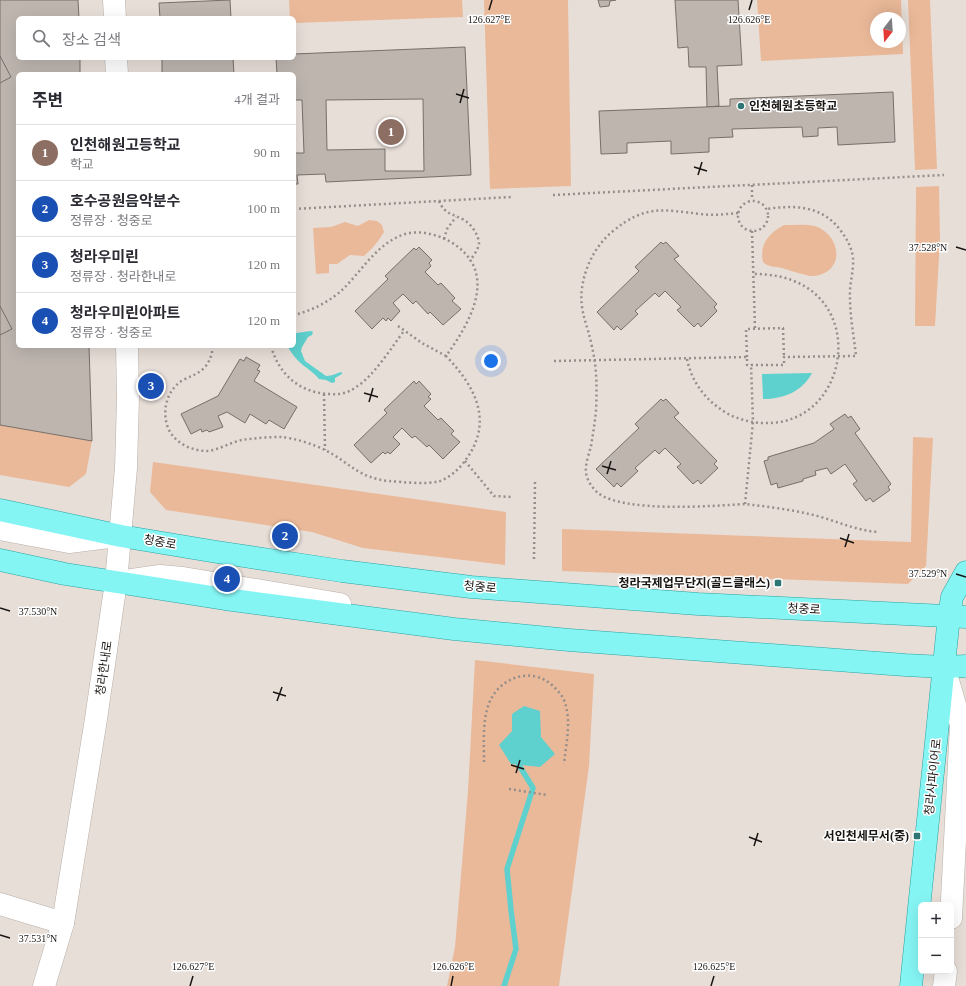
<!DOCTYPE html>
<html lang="ko">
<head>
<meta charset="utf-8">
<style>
  :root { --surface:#fff; --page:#f7f7f7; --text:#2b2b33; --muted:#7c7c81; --line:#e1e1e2; --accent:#0f766e }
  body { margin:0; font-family:"Times New Roman","Noto Sans KR",serif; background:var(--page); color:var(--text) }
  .controls { position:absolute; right:12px; bottom:12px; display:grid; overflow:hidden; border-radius:6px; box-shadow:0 4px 16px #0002 }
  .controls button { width:36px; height:36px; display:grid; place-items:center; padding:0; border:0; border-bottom:1px solid var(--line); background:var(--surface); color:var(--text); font:20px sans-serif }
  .compass { position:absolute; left:870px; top:12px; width:36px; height:36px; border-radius:50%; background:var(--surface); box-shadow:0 4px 16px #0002; rotate:197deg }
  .you { position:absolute; left:491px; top:361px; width:14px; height:14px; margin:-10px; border:3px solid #fff; border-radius:50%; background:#1a73e8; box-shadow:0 0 0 6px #1a73e833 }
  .badge { display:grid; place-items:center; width:26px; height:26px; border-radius:50%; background:var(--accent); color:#fff; font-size:13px; font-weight:700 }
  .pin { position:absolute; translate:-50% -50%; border:2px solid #fff; box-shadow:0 1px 4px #0006 }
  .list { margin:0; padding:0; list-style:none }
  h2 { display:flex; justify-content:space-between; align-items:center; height:52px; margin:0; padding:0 16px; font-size:17px }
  h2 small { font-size:13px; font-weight:400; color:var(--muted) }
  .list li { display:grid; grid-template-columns:26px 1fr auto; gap:12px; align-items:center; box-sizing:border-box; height:56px; padding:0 16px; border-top:1px solid var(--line) }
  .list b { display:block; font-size:15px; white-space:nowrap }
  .list p { margin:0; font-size:13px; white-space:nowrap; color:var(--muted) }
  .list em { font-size:13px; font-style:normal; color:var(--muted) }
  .icon { flex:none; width:22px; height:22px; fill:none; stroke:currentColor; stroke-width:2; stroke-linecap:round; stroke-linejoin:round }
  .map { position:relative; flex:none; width:966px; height:986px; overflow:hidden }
  .search { position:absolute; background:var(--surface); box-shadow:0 4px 16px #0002; left:16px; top:16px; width:280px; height:44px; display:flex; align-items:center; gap:10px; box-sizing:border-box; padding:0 14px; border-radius:6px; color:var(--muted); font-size:15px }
  .panel { position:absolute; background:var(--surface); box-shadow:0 4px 16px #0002; left:16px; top:72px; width:280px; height:276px; border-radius:6px }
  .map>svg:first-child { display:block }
  .green { fill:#eab999; fill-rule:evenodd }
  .water { fill:#5ed0cd }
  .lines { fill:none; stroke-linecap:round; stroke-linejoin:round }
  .stream { stroke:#5ed0cd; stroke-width:5.5 }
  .building { fill:#beb5af; stroke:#776f69; fill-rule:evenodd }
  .minor-casing { stroke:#b7aea8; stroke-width:23 }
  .major-casing { stroke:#2aa3a0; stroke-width:23 }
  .path { stroke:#958e8a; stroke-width:2.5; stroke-dasharray:2 3; stroke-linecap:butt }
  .minor { stroke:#fff; stroke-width:22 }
  .major { stroke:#85f5f4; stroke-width:22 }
  .ticks { fill:none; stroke:#181513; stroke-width:1.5 }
  .poi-dot { fill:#2d7674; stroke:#fff; stroke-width:1.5 }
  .labels { text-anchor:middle; stroke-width:3; stroke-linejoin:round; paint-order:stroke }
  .poi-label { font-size:12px; font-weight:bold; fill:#181513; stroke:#fff; text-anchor:end }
  .street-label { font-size:12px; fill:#181513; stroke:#fff }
  .ticks-label { font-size:10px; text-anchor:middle; fill:#181513; stroke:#fff; stroke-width:3; stroke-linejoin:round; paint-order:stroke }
</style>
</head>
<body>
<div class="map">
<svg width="966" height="986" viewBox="0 0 966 986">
  <rect width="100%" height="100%" fill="#e8ded8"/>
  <g class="green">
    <path d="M289,0h173l1,17 -169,6v-5h-4z"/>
    <path d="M484,0h84l3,186 -81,3z"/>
    <path d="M757,0h144l2,54 -142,7zM876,18h24v24h-24z"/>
    <path d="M908,0h22l7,169 -22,1z"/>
    <path d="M939,186l1,53 -5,87h-20l1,-139z"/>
    <path d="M369,220l8,1 5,4 2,7c-6,10 -12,17 -20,24l-14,-1 -13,9h-8v9l-13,1 -3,-46 18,-1 14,-5 13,4z"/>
    <path d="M784,225c10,0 22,-1 31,1 26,9 31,45 0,50 -6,1 -23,-5 -30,-7 -8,-3 -16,-1 -22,-7 -4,-18 6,-29 21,-37z"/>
    <path d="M0,425l92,16 -6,33 -17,13 -69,-12z"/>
    <path d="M913,437l20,1 -7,128 -18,18 -346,-13v-42l349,13z"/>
    <path d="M153,462l353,50 -1,53 -142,-17 -51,-16 -146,-22 -16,-18z"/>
    <path d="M475,660l119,14 -5,92 -30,220h-112l8,-39 13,-156z"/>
  </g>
  <g class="water">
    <path d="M311,331l2,1 -1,3 -4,2 -6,10 -1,4 4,10 21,15c7,0 10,-3 16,-4v2l-7,4v4l-3,1 -6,-3 -7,-1c-4,-5 -7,-7 -12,-11 -8,-5 -15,-14 -20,-22h7v-12l2,-1z"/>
    <path d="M812,373c-10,19 -29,26 -49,26l-1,-25z"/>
    <path d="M524,706l16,5 1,26 14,17 -15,13 -29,-3 -12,-19 13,-14v-17z"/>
  </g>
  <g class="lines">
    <path class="stream" d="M504,986l12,-37 -5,-39 -4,-41 26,-81 -14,-23"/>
  </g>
  <g class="building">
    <path d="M0,0h78l1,18h-61v40h62v16h-62v272h71l3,95 -92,-16z"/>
    <path d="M230,0l1,18h-71l-1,-15z"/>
    <path d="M598,0h18l-6,1 -1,5 -9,1z"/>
    <path d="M675,0h63l4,65 -25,1 2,40 -12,1 -1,-40h-17l-1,-20 -10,1z"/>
    <path d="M465,47l6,128 -145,7 -1,-8 -28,1 1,9h-4v-31h10l-2,-53h-8v-26h-17l-1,-16h18v-4zM423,99l1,72h-39v-22l-58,1 -1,-50z"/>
    <path d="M0,56l11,21 -11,6z"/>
    <path d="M162,58h71l1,16h-72z"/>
    <path d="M893,92l2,50 -57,3 -1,-18 -19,1v8l-15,1 -1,-10 -70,2 1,8 -24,1v14l-38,2v-13l-44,2v10l-26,1 -2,-43 131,-5v-7z"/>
    <path d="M661,242l2,2 3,-2 13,14 -5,3 43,45 -3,3 3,4 -16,16 -3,-4 -4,4 -17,-17 4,-3 -16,-16 -6,6 -4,-4 -20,18 3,3 -17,16 -4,-4 -3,4 -17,-18 42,-41 -4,-4z"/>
    <path d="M419,247l13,13 -3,3 2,3 -6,6 13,13 3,-2 14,15 -3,3 9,8 -18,16 -13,-13 -2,2 -12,-13 -3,3 -10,-10 -10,9 7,8 -9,10 -3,-3 -2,3 -3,-3 -11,11 -17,-18 33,-32 -3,-3 29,-28 2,2z"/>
    <path d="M0,306l12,23 -12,6z"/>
    <path d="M246,357l14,8 -3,5 3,1 -6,10 43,26 -13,22 -15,-9 -3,4 -16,-10 -5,9 -18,-11 -9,4 5,11 -14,5 -2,-2 -5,2 -1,-3 -10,5 -10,-20 37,-18 22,-37 4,2z"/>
    <path d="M414,381l2,3 3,-3 12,13 -3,3 3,2 -7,7 14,14 3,-2 13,13 -3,3 9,8 -17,17 -14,-14 -2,2 -12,-11 -3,2 -10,-10 -9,9 7,7 -10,10 -2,-2 -3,2 -2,-2 -12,11 -17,-18 33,-32 -3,-3z"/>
    <path d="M661,399l2,2 3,-2 13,14 -5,4 43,44 -3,3 4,4 -17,16 -3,-4 -5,4 -16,-17 4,-3 -16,-16 -6,6 -4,-4 -20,18 3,3 -17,16 -4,-4 -3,4 -18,-18 43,-41 -4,-4z"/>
    <path d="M845,414l3,4 3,-2 9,13 -5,4 36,51 -3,3 2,3 -17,12 -3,-4 -4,3 -13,-17 4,-3 -12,-17 -14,10 -4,-6 -12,3 1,4 -13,4v2l-25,7 -1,-5 -6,2 -7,-24 4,-1v-3l46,-14 20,-14 -4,-5z"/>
  </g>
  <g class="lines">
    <g class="minor-casing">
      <g id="minor">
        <path d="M114,0l1,18"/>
        <path d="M116,58l1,16"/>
        <path d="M0,529l69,13 48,-6"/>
        <path d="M125,581l35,-5 23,2 157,26"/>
        <path d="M944,667l17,58 -10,193"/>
        <path d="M0,904l63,19"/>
        <path d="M44,986l19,-63 33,-204 20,-137 10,-114 2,-70 -1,-52"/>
        <path d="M944,986l2,-15"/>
      </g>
    </g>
    <g class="major-casing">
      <g id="major">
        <path d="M0,510l121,26 96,16 125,19 129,16 227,17 268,13"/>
        <path d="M0,560l65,14 160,25 229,30 115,11 336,25 39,2 22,-1"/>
        <path d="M911,986l38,-370 3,-19 14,-25"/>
      </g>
    </g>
    <g class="path">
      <path d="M752,185v15"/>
      <path d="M553,195l391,-20"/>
      <circle cx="753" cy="216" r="15"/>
      <path d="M439,201c6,14 13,12 25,19 7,4 15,15 15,24 -1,6 -6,12 -9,17"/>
      <path d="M294,209l217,-12"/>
      <path d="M738,213c-12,1 -25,3 -37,1 -38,-4 -55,-10 -88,17 -17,14 -28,35 -31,57 -3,24 6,37 10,59 5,21 5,42 4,63 -1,12 -3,24 -5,36 -2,8 -6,18 -5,27 1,7 6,15 12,20 26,20 114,13 147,11 25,3 51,6 76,13 20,6 38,14 58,15"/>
      <path d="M752,231l3,98"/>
      <path d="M444,239l3,-10 9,-12"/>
      <path d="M398,326l24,17 24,13"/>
      <path d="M213,346c-1,8 -3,16 -9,22 -6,6 -13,8 -21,12 -15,9 -21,28 -16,45 5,17 24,26 40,26 12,-1 24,-9 35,-11 13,-2 26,-3 39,-3 13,1 32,7 44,13 24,12 33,28 64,31 14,1 37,4 51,0 13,-5 22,-15 29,-26 24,-37 4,-71 -23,-99 26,-36 54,-86 3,-115 -13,-7 -30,-11 -44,-7 -28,9 -43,37 -63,56 -13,12 -31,21 -48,25"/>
      <path d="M271,346c8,29 29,47 59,48 10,1 18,-1 26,-7 18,-11 35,-39 48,-56"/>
      <path d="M747,357l-1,-28 37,-1 1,29"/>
      <path d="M687,359c5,25 21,44 43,56 11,5 23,8 35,8 91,3 109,-151 -13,-149"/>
      <path d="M554,361l193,-4v8h37v-8l72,-1c-2,-19 -6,-39 -6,-58 -1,-13 4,-27 3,-40 -1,-10 -6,-19 -12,-27 -19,-26 -46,-26 -75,-22"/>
      <path d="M324,394l1,56"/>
      <path d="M465,461l29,35 18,1"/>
      <path d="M745,504l8,-82 -2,-58"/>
      <path d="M534,559l1,-77"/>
      <path d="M484,762c0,-19 -2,-43 6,-61 11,-24 42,-35 63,-15 4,4 9,9 11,14 8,21 2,43 0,64"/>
      <path d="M509,789l38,6"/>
    </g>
    <use href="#minor" class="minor"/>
    <use href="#major" class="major"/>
  </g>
  <path class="ticks" d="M489,10l3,-10M749,10l3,-10M456,94l13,4M460,103l4,-14M694,167l13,4M698,175l4,-13M956,247l10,3M364,393l14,4M369,402l4,-14M602,466l14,4M607,474l4,-13M840,538l14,5M845,547l4,-13M956,574l10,3M0,608l10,3M273,692l13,4M277,701l5,-14M511,765l13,4M516,773l4,-13M749,837l13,5M754,846l4,-13M0,935l10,3M190,986l3,-10M451,986l2,-10M711,986l3,-10"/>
  <g class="poi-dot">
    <circle cx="741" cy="106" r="4"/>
    <rect x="774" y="579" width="8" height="8" rx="2"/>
    <rect x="913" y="832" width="8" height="8" rx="2"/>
  </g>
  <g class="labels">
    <g class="poi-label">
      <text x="749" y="110" text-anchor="start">인천혜원초등학교</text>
      <text x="770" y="587">청라국제업무단지(골드클래스)</text>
      <text x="909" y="840">서인천세무서(중)</text>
    </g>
    <g class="street-label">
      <text transform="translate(160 542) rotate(10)" y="4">청중로</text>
      <text transform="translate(480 587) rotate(5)" y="4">청중로</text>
      <text transform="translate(804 609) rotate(3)" y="4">청중로</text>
      <text transform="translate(104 668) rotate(-82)" y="4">청라한내로</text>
      <text transform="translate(933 777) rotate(-84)" y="4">청라사파이어로</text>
    </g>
  </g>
  <g class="ticks-label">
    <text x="489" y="23">126.627°E</text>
    <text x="749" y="23">126.626°E</text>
    <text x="928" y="251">37.528°N</text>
    <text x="928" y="577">37.529°N</text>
    <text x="38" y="615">37.530°N</text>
    <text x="38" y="942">37.531°N</text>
    <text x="193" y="970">126.627°E</text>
    <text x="453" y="970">126.626°E</text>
    <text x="714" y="970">126.625°E</text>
  </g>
</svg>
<div class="controls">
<button>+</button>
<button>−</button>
</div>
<svg class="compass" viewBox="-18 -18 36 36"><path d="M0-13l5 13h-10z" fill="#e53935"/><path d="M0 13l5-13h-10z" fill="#7c7c81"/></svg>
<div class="you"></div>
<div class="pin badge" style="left:391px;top:132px;background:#8d6e63">1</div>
<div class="pin badge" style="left:285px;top:536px;background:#1a4fb4">2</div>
<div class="pin badge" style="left:151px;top:386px;background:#1a4fb4">3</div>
<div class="pin badge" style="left:227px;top:579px;background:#1a4fb4">4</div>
<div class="search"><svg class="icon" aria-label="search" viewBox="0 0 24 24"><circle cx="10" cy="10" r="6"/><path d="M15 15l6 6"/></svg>장소 검색</div>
<section class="panel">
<h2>주변<small>4개 결과</small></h2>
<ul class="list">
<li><span class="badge" style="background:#8d6e63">1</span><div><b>인천해원고등학교</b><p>학교</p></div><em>90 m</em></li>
<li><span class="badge" style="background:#1a4fb4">2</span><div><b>호수공원음악분수</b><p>정류장 · 청중로</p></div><em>100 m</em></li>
<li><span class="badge" style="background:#1a4fb4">3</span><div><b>청라우미린</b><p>정류장 · 청라한내로</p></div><em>120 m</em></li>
<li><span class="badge" style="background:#1a4fb4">4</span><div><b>청라우미린아파트</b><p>정류장 · 청중로</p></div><em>120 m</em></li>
</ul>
</section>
</div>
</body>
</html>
